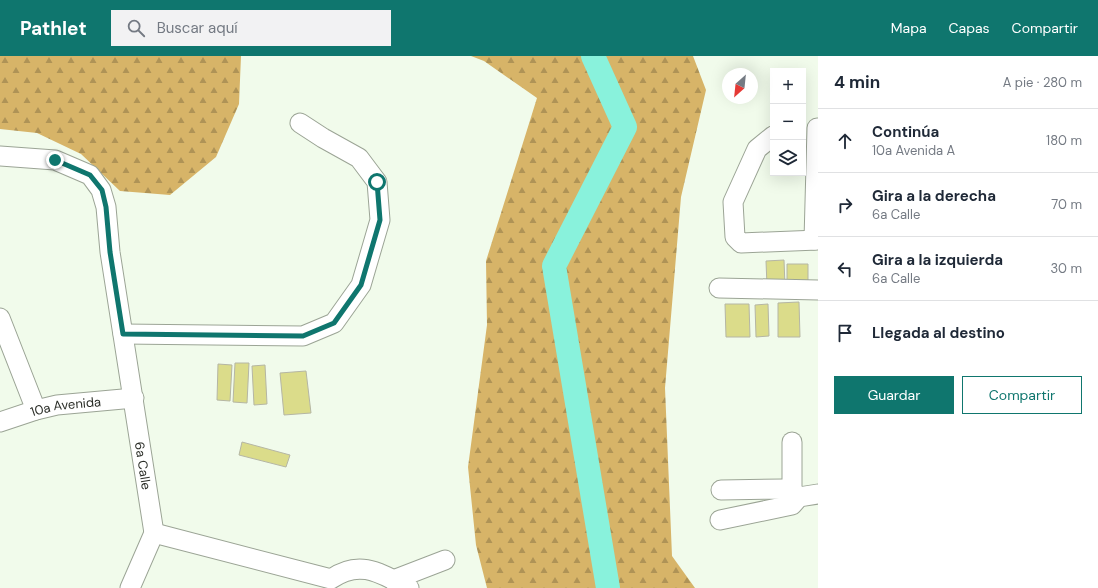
<!DOCTYPE html>
<html lang="es">
<head>
<meta charset="utf-8">
<style>
  :root { --surface:#fff; --page:#f2f2f3; --text:#1f2937; --muted:#747a83; --line:#e0e1e3; --accent:#0f766e }
  body { margin:0; font-family:"DM Sans",sans-serif; background:var(--page); color:var(--text) }
  .controls { position:absolute; right:12px; top:12px; display:grid; overflow:hidden; border-radius:0px; box-shadow:0 4px 16px #0002 }
  .controls button { width:36px; height:36px; display:grid; place-items:center; padding:0; border:0; border-bottom:1px solid var(--line); background:var(--surface); color:var(--text); font:20px sans-serif }
  .compass { position:absolute; left:722px; top:12px; width:36px; height:36px; border-radius:50%; background:var(--surface); box-shadow:0 4px 16px #0002; rotate:207deg }
  .stop { position:absolute; width:12px; height:12px; margin:-9px; border:3px solid #0f766e; border-radius:50%; background:#fff }
  .stop.end { background:#0f766e; border-color:#fff; box-shadow:0 1px 4px #0008 }
  .list { margin:0; padding:0; list-style:none }
  h2 { display:flex; justify-content:space-between; align-items:center; height:52px; margin:0; padding:0 16px; font-size:17px }
  h2 small { font-size:13px; font-weight:400; color:var(--muted) }
  .list li { display:grid; grid-template-columns:26px 1fr auto; gap:12px; align-items:center; box-sizing:border-box; height:64px; padding:0 16px; border-top:1px solid var(--line) }
  .list b { display:block; font-size:15px; white-space:nowrap }
  .list p { margin:0; font-size:13px; white-space:nowrap; color:var(--muted) }
  .list em { font-size:13px; font-style:normal; color:var(--muted) }
  .actions { display:flex; gap:8px; padding:12px 16px }
  .actions a { flex:1; padding:9px 0; border:1px solid var(--accent); border-radius:0px; text-align:center; font-size:14px; color:var(--accent) }
  .actions .main { background:var(--accent); color:#fff }
  .icon { flex:none; width:22px; height:22px; fill:none; stroke:currentColor; stroke-width:2; stroke-linecap:round; stroke-linejoin:round }
  .map { position:relative; flex:none; width:818px; height:532px; overflow:hidden }
  header { display:flex; align-items:center; gap:24px; box-sizing:border-box; height:56px; padding:0 20px; background:var(--accent); color:#fff }
  header strong { font-size:19px }
  nav { display:flex; gap:22px; margin-inline-start:auto; font-size:14px }
  .search { width:280px; height:36px; background:var(--page); display:flex; align-items:center; gap:10px; box-sizing:border-box; padding:0 14px; border-radius:0px; color:var(--muted); font-size:15px }
  main { display:flex }
  aside { flex:1; background:var(--surface) }
  .map>svg:first-child { display:block }
  .forest { fill:url(#forest-firs) }
  .lines { fill:none; stroke-linecap:round; stroke-linejoin:round }
  .river { stroke:#89f2dc; stroke-width:24 }
  .building { fill:#dbdc8a; stroke:#b5b6a4 }
  .minor-casing { stroke:#9ba495; stroke-width:21 }
  .minor { stroke:#fff; stroke-width:19 }
  .route { stroke:#0f766e; stroke-width:5 }
  .labels { text-anchor:middle; stroke-width:4; stroke-linejoin:round; paint-order:stroke }
  .street-label { font-size:13px; fill:#2a2d27; stroke:#f1fbeb }
</style>
</head>
<body>
<header>
<strong>Pathlet</strong>
<div class="search"><svg class="icon" aria-label="search" viewBox="0 0 24 24"><circle cx="10" cy="10" r="6"/><path d="M15 15l6 6"/></svg>Buscar aquí</div>
<nav><a>Mapa</a><a>Capas</a><a>Compartir</a></nav>
</header>
<main>
<div class="map">
<svg width="818" height="532" viewBox="0 0 818 532">
  <defs>
    <pattern id="forest-firs" width="22" height="20" patternUnits="userSpaceOnUse"><rect width="22" height="20" fill="#d7b468"/><path d="M5 1l3.5 6h-7zM16 11l3.5 6h-7z" fill="#af9356"/></pattern>
  </defs>
  <rect width="100%" height="100%" fill="#f1fbeb"/>
  <g class="forest">
    <path d="M0,0h241l-2,48 -23,53 -46,38 -50,-4 -39,-37 -44,-21 -37,-4z"/>
    <path d="M471,0h222l13,34 -25,107 -16,191 7,168 23,32h-208l-11,-43 -8,-78 19,-142 -1,-64 51,-163 -53,-37z"/>
  </g>
  <g class="lines">
    <path class="river" d="M593,0l32,71 -71,139 54,322"/>
  </g>
  <g class="building">
    <path d="M784,204l1,26h-18l-1,-25z"/>
    <path d="M787,208h21v21l-21,1z"/>
    <path d="M799,246l1,35h-22v-34z"/>
    <path d="M725,248h24l1,33h-24z"/>
    <path d="M768,248l1,32 -13,1 -1,-32z"/>
    <path d="M235,307h14l-2,40 -14,-1z"/>
    <path d="M218,308l14,1 -2,36 -13,-1z"/>
    <path d="M265,309l2,39 -13,1 -2,-39z"/>
    <path d="M306,315l5,42 -27,2 -4,-42z"/>
    <path d="M242,386l48,13 -4,12 -47,-12z"/>
  </g>
  <g class="lines">
    <g class="minor-casing">
      <g id="minor">
        <path d="M773,80l-16,13 -24,53 2,35 6,6 77,-3"/>
        <path id="s1" d="M0,100l55,4 35,15 11,15 5,17 4,45 44,281"/>
        <path d="M814,184l3,-112"/>
        <path d="M719,232l99,2"/>
        <path d="M0,262l36,92"/>
        <path d="M123,278l180,2 31,-13 27,-38 19,-65 -3,-38 -18,-24 -36,-20 -23,-15"/>
        <path id="s2" d="M0,366l36,-12 21,-5 77,-7"/>
        <path d="M792,386v49"/>
        <path d="M721,434l62,-1 9,2 7,6"/>
        <path d="M720,464l72,-15 7,-8 19,-3"/>
        <path d="M154,477l177,46c29,-20 49,-6 78,9"/>
        <path d="M393,524l52,-20"/>
        <path d="M130,532l24,-55"/>
      </g>
    </g>
    <use href="#minor" class="minor"/>
  </g>
  <g class="lines">
    <path class="route" d="M55,104l35,15 12,15 4,17 4,45 13,82 180,2 31,-13 27,-38 19,-65 -3,-38"/>
  </g>
  <g class="labels">
    <g class="street-label">
      <text dy="5" stroke="none"><textPath href="#s2" startOffset="68">10a Avenida</textPath></text>
      <text dy="5" stroke="none"><textPath href="#s1" startOffset="391">6a Calle</textPath></text>
    </g>
  </g>
</svg>
<div class="controls">
<button>+</button>
<button>−</button>
<button><svg class="icon" aria-label="layers" viewBox="0 0 24 24"><path d="M12 4l9 5-9 5-9-5zM3 14l9 5 9-5"/></svg></button>
</div>
<svg class="compass" viewBox="-18 -18 36 36"><path d="M0-13l5 13h-10z" fill="#e53935"/><path d="M0 13l5-13h-10z" fill="#747a83"/></svg>
<div class="stop" style="left:377px;top:126px"></div>
<div class="stop end" style="left:55px;top:104px"></div>
</div>
<aside>
<h2>4 min<small>A pie · 280 m</small></h2>
<ul class="list">
<li><svg class="icon" aria-label="ahead" viewBox="0 0 24 24"><path d="M12 20V5M6 11l6-6 6 6"/></svg><div><b>Continúa</b><p>10a Avenida A</p></div><em>180 m</em></li>
<li><svg class="icon" aria-label="right" viewBox="0 0 24 24"><path d="M7 20v-9h11M14 6l5 5-5 5"/></svg><div><b>Gira a la derecha</b><p>6a Calle</p></div><em>70 m</em></li>
<li><svg class="icon" aria-label="left" viewBox="0 0 24 24"><path d="M17 20v-9H6M10 6l-5 5 5 5"/></svg><div><b>Gira a la izquierda</b><p>6a Calle</p></div><em>30 m</em></li>
<li><svg class="icon" aria-label="arrive" viewBox="0 0 24 24"><path d="M6 21V4h12l-3 4 3 4H6"/></svg><div><b>Llegada al destino</b></div></li>
</ul>
<div class="actions"><a class="main">Guardar</a><a>Compartir</a></div>
</aside>
</main>
</body>
</html>
